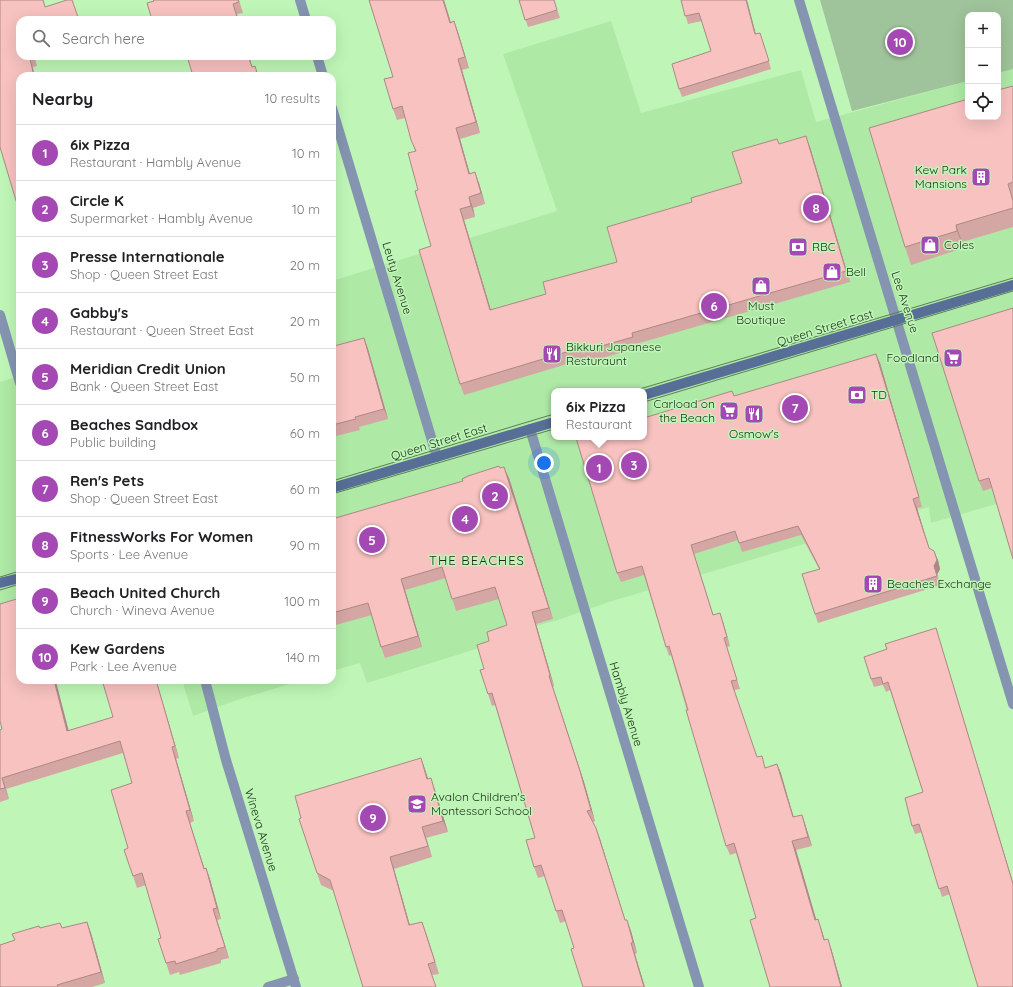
<!DOCTYPE html>
<html lang="en">
<head>
<meta charset="utf-8">
<style>
  :root { --surface:#fff; --page:#f2f2f2; --text:#202124; --muted:#757577; --line:#e0e0e0; --accent:#a449b4 }
  body { margin:0; font-family:Quicksand,sans-serif; background:var(--page); color:var(--text) }
  .controls { position:absolute; right:12px; top:12px; display:grid; overflow:hidden; border-radius:8px; box-shadow:0 4px 16px #0002 }
  .controls button { width:36px; height:36px; display:grid; place-items:center; padding:0; border:0; border-bottom:1px solid var(--line); background:var(--surface); color:var(--text); font:20px sans-serif }
  .you { position:absolute; left:544px; top:463px; width:14px; height:14px; margin:-10px; border:3px solid #fff; border-radius:50%; background:#1a73e8; box-shadow:0 0 0 6px #1a73e833 }
  .badge { display:grid; place-items:center; width:26px; height:26px; border-radius:50%; background:var(--accent); color:#fff; font-size:13px; font-weight:700 }
  .pin { position:absolute; translate:-50% -50%; border:2px solid #fff; box-shadow:0 1px 4px #0006 }
  .popup { position:absolute; left:551px; top:388px; width:96px; height:52px; box-sizing:border-box; display:grid; place-content:center; border-radius:8px; background:var(--surface); filter:drop-shadow(0 1px 3px #0005); font-size:13px; white-space:nowrap; color:var(--muted) }
  .popup b { font-size:15px; color:var(--text) }
  .popup::after { content:''; position:absolute; left:50%; top:100%; margin-left:-8px; border:8px solid transparent; border-top-color:var(--surface) }
  .list { margin:0; padding:0; list-style:none }
  h2 { display:flex; justify-content:space-between; align-items:center; height:52px; margin:0; padding:0 16px; font-size:17px }
  h2 small { font-size:13px; font-weight:400; color:var(--muted) }
  .list li { display:grid; grid-template-columns:26px 1fr auto; gap:12px; align-items:center; box-sizing:border-box; height:56px; padding:0 16px; border-top:1px solid var(--line) }
  .list b { display:block; font-size:15px; white-space:nowrap }
  .list p { margin:0; font-size:13px; white-space:nowrap; color:var(--muted) }
  .list em { font-size:13px; font-style:normal; color:var(--muted) }
  .icon { flex:none; width:22px; height:22px; fill:none; stroke:currentColor; stroke-width:2; stroke-linecap:round; stroke-linejoin:round }
  .map { position:relative; flex:none; width:1013px; height:987px; overflow:hidden }
  .search { position:absolute; background:var(--surface); box-shadow:0 4px 16px #0002; left:16px; top:16px; width:320px; height:44px; display:flex; align-items:center; gap:10px; box-sizing:border-box; padding:0 14px; border-radius:12px; color:var(--muted); font-size:15px }
  .panel { position:absolute; background:var(--surface); box-shadow:0 4px 16px #0002; left:16px; top:72px; width:320px; height:612px; border-radius:12px }
  .map>svg:first-child { display:block }
  .built { fill:#afe9a6; fill-rule:evenodd }
  .green { fill:#9fc39a }
  .lines { fill:none; stroke-linecap:round; stroke-linejoin:round }
  .minor { stroke:#8595b1; stroke-width:10 }
  .secondary { stroke:#576e97; stroke-width:10 }
  .tram { stroke:#5c7e57; stroke-width:1 }
  .wall { fill:#d4a7a5 }
  .shaded-wall { fill:#ad8886 }
  .building { fill:#f7c2c0; stroke:#ad8886 }
  .labels { text-anchor:middle; stroke-width:3; stroke-linejoin:round; paint-order:stroke }
  .poi-label { font-size:12px; fill:#192e17; stroke:#bff6b7; text-anchor:start }
  .street-label { font-size:12px; fill:#192e17; stroke:#bff6b7 }
  .neighbourhood-label { font-size:13px; letter-spacing:1px; fill:#192e17; stroke:#bff6b7 }
</style>
</head>
<body>
<div class="map">
<svg width="1013" height="987" viewBox="0 0 1013 987">
  <rect width="100%" height="100%" fill="#bff6b7"/>
  <g class="built">
    <path d="M611,21l30,92 160,-43 15,52 152,-41v36h30v-44l15,-4v430l-82,24 -2,-16 -317,94 -54,19 -70,19 1,6 -122,38 -7,-20 -28,8v-390l225,-70 -54,-157zM554,391h90v46h-90z"/>
    <path d="M20,376v304l-20,11v-309z"/>
    <path d="M182,680h121l-66,20 -44,16z"/>
  </g>
  <path class="green" d="M820,0h193v69l-15,4v-58h-30v66l-116,30z"/>
  <g class="lines">
    <g class="minor">
      <path d="M300,0l6,20"/>
      <path d="M799,0l214,704"/>
      <path d="M317,56l6,20"/>
      <path d="M332,108l105,349"/>
      <path d="M0,315l20,68"/>
      <path d="M530,429l169,558"/>
      <path d="M205,680l21,80 70,227"/>
      <path d="M268,987l26,-8"/>
    </g>
    <g class="secondary">
      <path d="M644,395l369,-110"/>
      <path d="M332,488l222,-66"/>
      <path d="M0,583l20,-5"/>
    </g>
    <g class="tram">
      <path d="M633,391l380,-113"/>
      <path d="M644,402l369,-111"/>
      <path d="M332,481l222,-67"/>
      <path d="M332,494l222,-65"/>
      <path d="M0,577l20,-6"/>
      <path d="M0,590l20,-6"/>
    </g>
  </g>
  <g class="wall">
    <path d="M0,0h43l2,7 27,-7 7,20h-59v36h14l3,10 -4,1 2,9h-15z"/>
    <path d="M153,0h86l4,13 -6,1 2,6h-87z"/>
    <path d="M369,0h75l7,22 3,-1 15,47 -7,2 18,63 -20,6 10,35 9,9 6,21 -12,4 2,9 -11,3 27,90 55,-16 71,-32 75,-60 50,-19 37,-39 31,3 40,135 -214,62 1,4 -49,14 -1,-4 -123,37 -4,-11 -29,-138 -13,-56 -3,-39 -10,-33 -8,2 -4,-11v-32z"/>
    <path d="M519,0h35l6,18 -32,9z"/>
    <path d="M681,0l75,34 7,7 8,28 -89,28 -3,-8 32,-38 -9,-30 -14,3z"/>
    <path d="M1013,86v141l-51,15 2,6 -53,17 -6,-18z"/>
    <path d="M1013,308l-21,180 -9,3 -4,-10z"/>
    <path d="M332,336l3,10 29,-8 4,11 20,70 -29,8 1,3 -28,7z"/>
    <path d="M880,363l42,144 -5,1 12,41 9,11 2,9 -3,6 4,10 -123,38 -3,-9 4,-45 -18,-34 -59,17 -4,-12 -44,14 19,61 10,7 7,24 -3,1 13,42 -6,1 23,67 9,11 11,-4 17,53 8,-2 3,9 7,22 -16,4 20,70 5,8 4,12 6,8 11,39h-72l-14,-69 -20,-65 -6,2 -4,-9 -55,-191 -2,1 -3,-9 -22,-72 -23,7 -4,-9 115,-182 2,5z"/>
    <path d="M500,468l9,10 44,141 -17,5 18,62 -1,1 31,95 11,39 -2,1 7,17 25,81 6,11 6,22 -2,1 -61,-6 -8,-27 -6,2 -15,-47 -7,2 -4,-11 1,-29 -40,-133 -3,1 -4,-12 -4,-25 5,-28 18,-16 -8,-26 -43,12 -10,-33 -41,12 17,57 -37,11 -4,-11 -9,-32 -40,11v-107l131,-38z"/>
    <path d="M936,628l77,255v104l-63,-93 -8,3 -20,-65 -7,2 -3,-8 11,-34 -33,-102 -4,2 -3,-7 -9,2 -3,-8 16,-30z"/>
    <path d="M20,680h43l-7,2 12,49 45,-14 43,-37 23,78 -3,1 18,62 -4,2 14,45h2l4,11 11,40 -4,1 12,38 -8,2v3l-41,12 -1,-3 -9,3 -4,-12 -5,-25 -15,-53 -9,3 -4,-12 -5,-28 4,-65 -9,-30 -117,36 3,10 -9,3v-72l2,-1z"/>
    <path d="M421,758l7,21 7,11 13,42 -22,6 6,19 -38,12 16,56 16,8 13,41 -7,1 4,12h-73l-29,-96 -13,-6 -4,-12 -16,-55z"/>
    <path d="M87,922l4,11 14,50 -13,4h-92l15,-47 25,-12h22z"/>
  </g>
  <g class="shaded-wall">
    <path d="M443,0h1l10,34 -4,-11z"/>
    <path d="M746,0h1l11,42 -3,-8z"/>
    <path d="M454,21l4,11 11,36 -4,-11z"/>
    <path d="M248,56h1l6,20 -3,-9z"/>
    <path d="M458,59l4,11 18,63 -4,-11z"/>
    <path d="M456,128l4,11 13,46 -4,-11z"/>
    <path d="M806,136l4,11 40,135 -4,-11z"/>
    <path d="M475,172l4,11 6,21 -4,-11z"/>
    <path d="M469,197l4,11 2,9 -4,-11z"/>
    <path d="M460,209l4,11 30,101 -4,-11z"/>
    <path d="M956,225l6,17 2,6 -7,-17z"/>
    <path d="M364,338l4,11 20,70 -4,-10z"/>
    <path d="M876,354l4,9 42,144 -3,-10z"/>
    <path d="M504,467l5,11 44,141 -4,-11z"/>
    <path d="M913,499l4,9 15,49 -3,-9z"/>
    <path d="M691,545l3,9 22,70 -3,-9z"/>
    <path d="M934,551l4,9 2,9 -3,6 4,10 -7,-19z"/>
    <path d="M401,579l4,11 17,57 -4,-11z"/>
    <path d="M532,612l4,12 18,62 -4,-11z"/>
    <path d="M720,613l3,9 7,24 -3,-9z"/>
    <path d="M936,628l77,255v1z"/>
    <path d="M549,676l35,106 11,39 -4,-11z"/>
    <path d="M54,680h1l1,2 16,61 -5,-12z"/>
    <path d="M156,680l23,78 -4,-12z"/>
    <path d="M172,747l4,12 18,62 -4,-11z"/>
    <path d="M421,758l4,11 7,22 -5,-12z"/>
    <path d="M777,764l4,9 15,53 -3,-9z"/>
    <path d="M2,778l4,11 3,10 -4,-11z"/>
    <path d="M431,778l4,12 13,42 -5,-11z"/>
    <path d="M186,811l4,12 18,57 -4,-11z"/>
    <path d="M802,815l3,9 7,22 -4,-9z"/>
    <path d="M422,827l4,11 6,19 -4,-11z"/>
    <path d="M596,828l4,11 29,93 -4,-12z"/>
    <path d="M792,841l4,9 23,79 -4,-9z"/>
    <path d="M390,857l4,12 19,68 -4,-12z"/>
    <path d="M206,868l4,11 11,40 -4,-11z"/>
    <path d="M213,909l4,11 12,38 -4,-11z"/>
    <path d="M818,919l3,9 6,21 -3,-9z"/>
    <path d="M627,920l4,11 6,22 -4,-11z"/>
    <path d="M87,922l4,11 14,50 -4,-11z"/>
    <path d="M422,922l4,11 13,41 -4,-12z"/>
    <path d="M828,939l3,9 11,39h-1z"/>
    <path d="M631,943l4,11 10,33h-1z"/>
  </g>
  <g class="building">
    <path d="M0,0h43l2,7 22,-7h5l7,20h-59v36h13l1,2 -4,1 4,17h-14v138l-20,-67z"/>
    <path d="M153,0h85l1,2 -6,2 5,16h-60l-1,-3 -10,3h-15l-5,-17 7,-2z"/>
    <path d="M369,0h74l7,23 4,-2 11,36 -7,2 18,63 -20,6 13,46 6,-2 6,21 -12,4 2,9 -11,3 30,101 56,-16 -3,-12 74,-20 -10,-35 85,-25 -1,-4 51,-15 -10,-31 45,-13 2,5 27,-8 40,135 -214,62 1,4 -49,14 -1,-4 -123,37 -41,-134 12,-4 -16,-55 3,-1 -10,-37 8,-2 -5,-11 -9,-34 -9,3 -9,-30 9,-2z"/>
    <path d="M519,0h35l3,10 -32,10z"/>
    <path d="M681,0h65l9,34 5,-1 9,28 -90,28 -7,-25 39,-13 -12,-38 -14,3z"/>
    <path d="M187,56h61l4,11 3,-1 3,10h-65z"/>
    <path d="M1013,86v96l-5,2 5,17v7l-57,17 1,6 -52,16 -36,-119 99,-29v18h30v-27z"/>
    <path d="M1013,308v251l-24,-81 -10,3 -47,-148z"/>
    <path d="M332,338l2,8 30,-8 20,71 -29,8 1,2 -24,6z"/>
    <path d="M876,354l43,143 -6,2 16,49 5,3 3,9 -3,6 3,10 -122,38 -13,-40 18,-5 -22,-43 -59,17 -4,-12 -44,14 22,70 7,-2 7,24 -3,1 13,42 -6,1 26,76 5,-1 3,12 12,-4 16,53 9,-2 6,22 -16,4 23,79 3,-1 6,21 4,-1 13,48h-71l-20,-67 6,-2 -22,-75 -8,3 -40,-136h2l-19,-64 -3,1 -24,-81 -25,7 -41,-135 4,-1h64v-19l88,-27 2,5z"/>
    <path d="M499,466l1,2 4,-1 45,141 -17,4 18,63 -1,1 31,95 11,39 -4,1 9,17 29,92h2l6,22 -2,1 13,44h-61l-12,-38 3,-1 -12,-38 -6,1 -15,-46 -7,2 -8,-27 9,-2 -43,-145 -4,1 -8,-24 4,-1 -7,-24 12,-4 -2,-9 20,-7 -12,-38 -43,12 -10,-32 -41,12 17,57 -37,11 -13,-44 -36,10v-94l131,-38 -1,-2 6,-3z"/>
    <path d="M20,598v82h34l13,51 46,-14 -11,-37h54l19,66 -3,1 18,63 -4,1 18,58 2,-1 11,40 -4,1 12,38 -8,2v2l-41,13 -1,-3 -9,2 -8,-24 3,-1 -19,-65 -9,3 -9,-26 4,-2 -17,-58 21,-7 -12,-42 -118,37 3,10 -5,1v-59l2,-1 -2,-8v-117z"/>
    <path d="M936,628l77,256v103h-35l-31,-101 -8,3 -20,-65 -7,2 -7,-28 18,-6 -35,-110 -5,2 -2,-7 -10,2 -7,-22 23,-8 -2,-5z"/>
    <path d="M421,758l6,21 4,-1 12,43 -21,6 6,19 -38,11 19,68 13,-3 13,40 -7,2 8,23h-73l-33,-107 -13,-7 -18,-54 2,-1 -6,-22z"/>
    <path d="M87,922l14,50 -44,13 1,2h-58v-42l15,-5 -3,-6 27,-8 1,2 20,-5 2,5z"/>
  </g>
  <defs>
    <g id="building-square" transform="scale(1)"><rect x="-9" y="-9" width="18" height="18" rx="4" fill="#a449b4" stroke="#bff6b7"/><path d="M-4-6H4V6H1V3H-1V6H-4ZM-2.5-4.3h1.7v1.8h-1.7ZM.8-4.3h1.7v1.8H.8ZM-2.5-1h1.7V.8h-1.7ZM.8-1h1.7V.8H.8Z" fill="#fff"/></g>
    <g id="shop-square" transform="scale(1)"><rect x="-9" y="-9" width="18" height="18" rx="4" fill="#a449b4" stroke="#bff6b7"/><path d="M-5-2.5h2.3a2.7 3.5 0 0 1 5.4 0H5L5.5 6h-11ZM-1.5-2.5h3a1.5 2.3 0 0 0-3 0Z" fill="#fff"/></g>
    <g id="bank-square" transform="scale(1)"><rect x="-9" y="-9" width="18" height="18" rx="4" fill="#a449b4" stroke="#bff6b7"/><path d="M-6-4H6V4H-6ZM0-2.3a2.3 2.3 0 1 0 0 4.6a2.3 2.3 0 1 0 0-4.6Z" fill="#fff"/></g>
    <g id="restaurant-square" transform="scale(1)"><rect x="-9" y="-9" width="18" height="18" rx="4" fill="#a449b4" stroke="#bff6b7"/><path d="M-5-6h1v4h1v-4h1v4h1v-4h1v5L-1.5 .5V6h-2V.5L-5-1ZM5-6V6H3V1.5H1.5Q1.5-4 5-6Z" fill="#fff"/></g>
    <g id="supermarket-square" transform="scale(1)"><rect x="-9" y="-9" width="18" height="18" rx="4" fill="#a449b4" stroke="#bff6b7"/><path d="M-6-5.5h2.5l.6 2H6L4.5 2H-2.5L-4.4-4H-6ZM-1.5 3.2a1.3 1.3 0 1 0 .1 0ZM3 3.2a1.3 1.3 0 1 0 .1 0Z" fill="#fff"/></g>
    <g id="school-square" transform="scale(1)"><rect x="-9" y="-9" width="18" height="18" rx="4" fill="#a449b4" stroke="#bff6b7"/><path d="M0-5L7-2L0 1L-7-2ZM-4 1L0 2.5L4 1V4Q0 6-4 4Z" fill="#fff"/></g>
  </defs>
  <g fill-rule="evenodd">
    <use href="#building-square" x="981" y="177"/>
    <use href="#shop-square" x="930" y="245"/>
    <use href="#bank-square" x="798" y="247"/>
    <use href="#shop-square" x="832" y="272"/>
    <use href="#shop-square" x="761" y="286"/>
    <use href="#restaurant-square" x="552" y="354"/>
    <use href="#supermarket-square" x="953" y="358"/>
    <use href="#bank-square" x="857" y="395"/>
    <use href="#supermarket-square" x="729" y="411"/>
    <use href="#restaurant-square" x="754" y="414"/>
    <use href="#building-square" x="873" y="584"/>
    <use href="#school-square" x="417" y="804"/>
  </g>
  <g class="labels">
    <g class="poi-label">
      <text x="967" y="174" text-anchor="end">Kew Park<tspan x="967" dy="14">Mansions</tspan></text>
      <text x="944" y="249">Coles</text>
      <text x="812" y="251">RBC</text>
      <text x="846" y="276">Bell</text>
      <text x="761" y="310" text-anchor="middle">Must<tspan x="761" dy="14">Boutique</tspan></text>
      <text x="566" y="351">Bikkuri Japanese<tspan x="566" dy="14">Resturaunt</tspan></text>
      <text x="939" y="362" text-anchor="end">Foodland</text>
      <text x="871" y="399">TD</text>
      <text x="715" y="408" text-anchor="end">Carload on<tspan x="715" dy="14">the Beach</tspan></text>
      <text x="754" y="438" text-anchor="middle">Osmow's</text>
      <text x="887" y="588">Beaches Exchange</text>
      <text x="431" y="801">Avalon Children's<tspan x="431" dy="14">Montessori School</tspan></text>
    </g>
    <g class="street-label">
      <text transform="translate(397 278) rotate(73)" y="4">Leuty Avenue</text>
      <text transform="translate(905 302) rotate(72)" y="4">Lee Avenue</text>
      <text transform="translate(825 328) rotate(-17)" y="4">Queen Street East</text>
      <text transform="translate(439 442) rotate(-17)" y="4">Queen Street East</text>
      <text transform="translate(626 704) rotate(73)" y="4">Hambly Avenue</text>
      <text transform="translate(261 830) rotate(73)" y="4">Wineva Avenue</text>
    </g>
    <g class="neighbourhood-label">
      <text x="477" y="565">THE BEACHES</text>
    </g>
  </g>
</svg>
<div class="controls">
<button>+</button>
<button>−</button>
<button><svg class="icon" aria-label="locate" viewBox="0 0 24 24"><circle cx="12" cy="12" r="6"/><path d="M12 2v4M12 18v4M2 12h4M18 12h4"/></svg></button>
</div>
<div class="you"></div>
<div class="pin badge" style="left:599px;top:468px">1</div>
<div class="popup"><b>6ix Pizza</b>Restaurant</div>
<div class="pin badge" style="left:495px;top:496px">2</div>
<div class="pin badge" style="left:634px;top:465px">3</div>
<div class="pin badge" style="left:465px;top:519px">4</div>
<div class="pin badge" style="left:372px;top:540px">5</div>
<div class="pin badge" style="left:714px;top:306px">6</div>
<div class="pin badge" style="left:795px;top:408px">7</div>
<div class="pin badge" style="left:816px;top:208px">8</div>
<div class="pin badge" style="left:373px;top:818px">9</div>
<div class="pin badge" style="left:900px;top:42px">10</div>
<div class="search"><svg class="icon" aria-label="search" viewBox="0 0 24 24"><circle cx="10" cy="10" r="6"/><path d="M15 15l6 6"/></svg>Search here</div>
<section class="panel">
<h2>Nearby<small>10 results</small></h2>
<ul class="list">
<li><span class="badge">1</span><div><b>6ix Pizza</b><p>Restaurant · Hambly Avenue</p></div><em>10 m</em></li>
<li><span class="badge">2</span><div><b>Circle K</b><p>Supermarket · Hambly Avenue</p></div><em>10 m</em></li>
<li><span class="badge">3</span><div><b>Presse Internationale</b><p>Shop · Queen Street East</p></div><em>20 m</em></li>
<li><span class="badge">4</span><div><b>Gabby's</b><p>Restaurant · Queen Street East</p></div><em>20 m</em></li>
<li><span class="badge">5</span><div><b>Meridian Credit Union</b><p>Bank · Queen Street East</p></div><em>50 m</em></li>
<li><span class="badge">6</span><div><b>Beaches Sandbox</b><p>Public building</p></div><em>60 m</em></li>
<li><span class="badge">7</span><div><b>Ren's Pets</b><p>Shop · Queen Street East</p></div><em>60 m</em></li>
<li><span class="badge">8</span><div><b>FitnessWorks For Women</b><p>Sports · Lee Avenue</p></div><em>90 m</em></li>
<li><span class="badge">9</span><div><b>Beach United Church</b><p>Church · Wineva Avenue</p></div><em>100 m</em></li>
<li><span class="badge">10</span><div><b>Kew Gardens</b><p>Park · Lee Avenue</p></div><em>140 m</em></li>
</ul>
</section>
</div>
</body>
</html>
